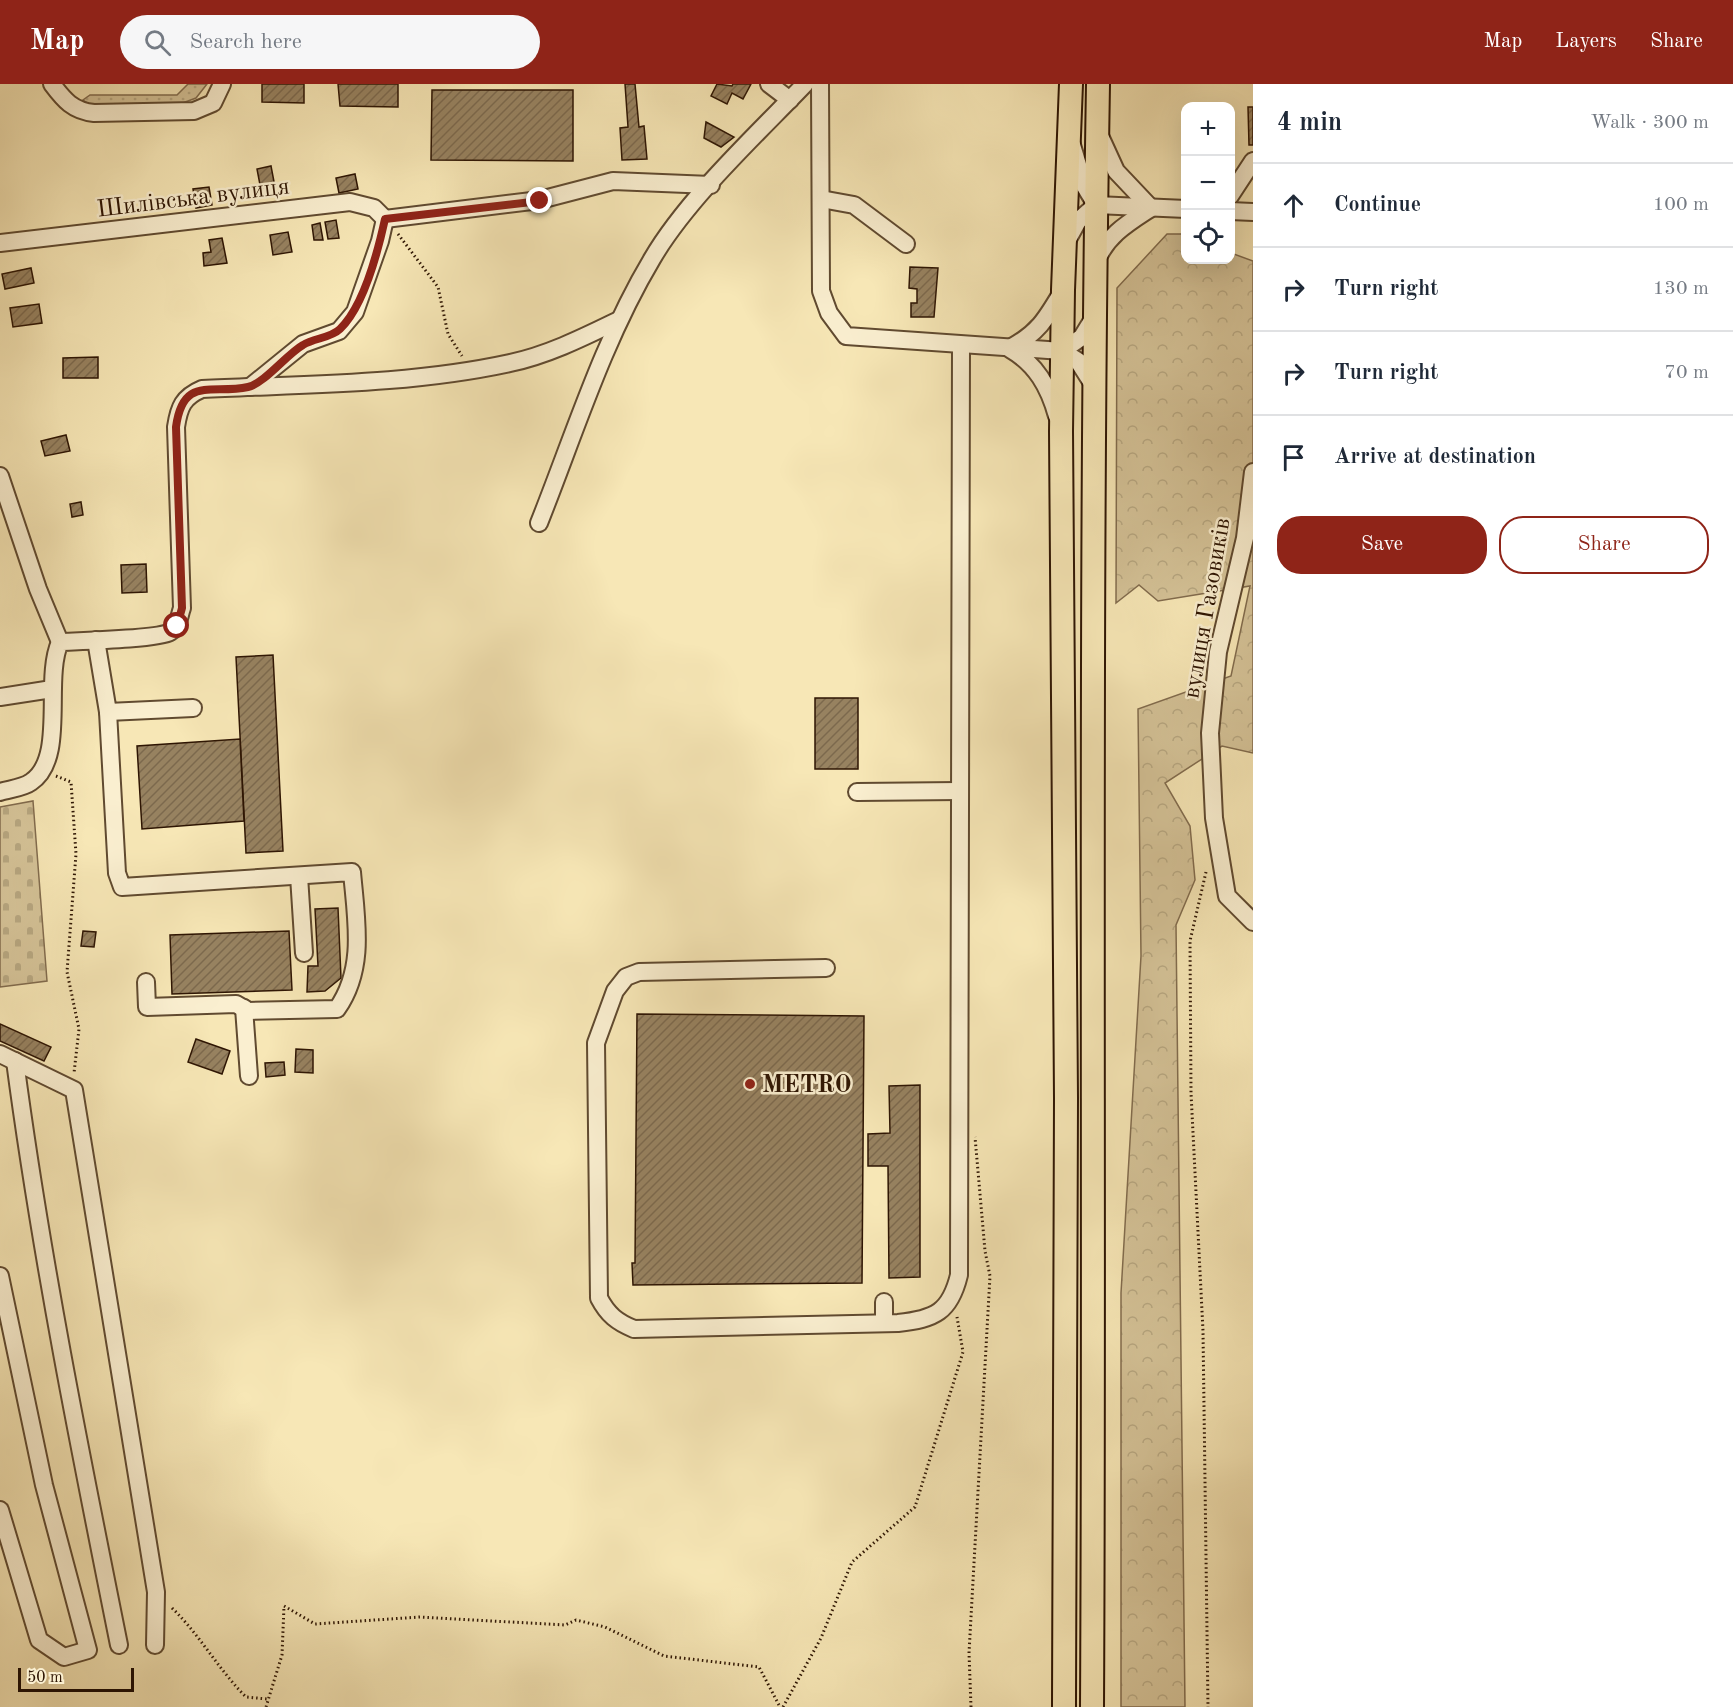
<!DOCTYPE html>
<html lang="en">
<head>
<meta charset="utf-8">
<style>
  :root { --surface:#fff; --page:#f6f6f7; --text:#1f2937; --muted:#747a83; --line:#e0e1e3; --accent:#8f2418 }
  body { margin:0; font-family:"Old Standard TT",serif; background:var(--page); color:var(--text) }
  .controls { position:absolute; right:18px; top:18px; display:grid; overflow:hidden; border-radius:12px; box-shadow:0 6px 24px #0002 }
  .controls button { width:54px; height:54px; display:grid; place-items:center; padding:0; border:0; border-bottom:2px solid var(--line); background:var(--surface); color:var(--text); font:30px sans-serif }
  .scale { position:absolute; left:18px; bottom:15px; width:116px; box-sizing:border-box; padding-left:6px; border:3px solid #2e1503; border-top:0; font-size:16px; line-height:21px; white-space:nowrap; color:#2e1503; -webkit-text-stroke:4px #faefd0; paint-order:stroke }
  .stop { position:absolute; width:18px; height:18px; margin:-14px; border:4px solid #8f2418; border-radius:50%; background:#fff }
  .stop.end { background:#8f2418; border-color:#fff; box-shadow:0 2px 6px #0008 }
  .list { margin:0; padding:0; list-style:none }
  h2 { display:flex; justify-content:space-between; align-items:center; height:78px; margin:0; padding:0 24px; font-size:26px }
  h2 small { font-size:20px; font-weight:400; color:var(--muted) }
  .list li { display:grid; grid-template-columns:39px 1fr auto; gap:18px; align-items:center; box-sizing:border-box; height:84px; padding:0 24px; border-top:2px solid var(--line) }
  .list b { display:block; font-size:22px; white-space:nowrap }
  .list em { font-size:20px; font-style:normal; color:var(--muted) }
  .actions { display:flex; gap:12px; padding:18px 24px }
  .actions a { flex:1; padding:14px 0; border:2px solid var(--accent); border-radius:24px; text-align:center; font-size:21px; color:var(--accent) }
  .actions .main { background:var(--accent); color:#fff }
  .icon { flex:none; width:33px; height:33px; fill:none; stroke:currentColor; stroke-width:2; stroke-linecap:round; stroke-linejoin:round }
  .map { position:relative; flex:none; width:1253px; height:1623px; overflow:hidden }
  header { display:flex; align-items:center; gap:36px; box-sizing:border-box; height:84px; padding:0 30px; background:var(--accent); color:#fff }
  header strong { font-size:28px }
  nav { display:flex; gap:33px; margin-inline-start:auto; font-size:21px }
  .search { width:420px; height:54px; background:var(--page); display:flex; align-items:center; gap:15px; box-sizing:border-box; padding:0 21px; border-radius:33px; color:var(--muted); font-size:22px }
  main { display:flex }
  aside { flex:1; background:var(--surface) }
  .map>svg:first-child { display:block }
  .grass { fill:url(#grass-dots); stroke:#826c4e; stroke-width:1.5 }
  .forest { fill:url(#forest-crowns); stroke:#826c4e; stroke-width:1.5 }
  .cemetery { fill:url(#cemetery-stones); stroke:#826c4e; stroke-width:1.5 }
  .building { fill:url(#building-hatch); stroke:#2e1503; stroke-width:1.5 }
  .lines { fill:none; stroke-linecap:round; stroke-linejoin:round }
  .minor-casing { stroke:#604a30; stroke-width:20 }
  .highway-casing { stroke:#2e1503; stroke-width:26 }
  .path { stroke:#2e1503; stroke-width:3; stroke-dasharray:1.5 3; stroke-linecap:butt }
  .minor { stroke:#faefd0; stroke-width:16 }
  .highway { stroke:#f7e7b6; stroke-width:22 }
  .route { stroke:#8f2418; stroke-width:8 }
  .poi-dot { fill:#8f2418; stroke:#faefd0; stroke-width:2 }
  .labels { text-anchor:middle; stroke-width:5; stroke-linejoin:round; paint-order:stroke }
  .street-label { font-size:24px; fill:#2e1503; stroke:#faefd0 }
  .poi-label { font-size:24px; font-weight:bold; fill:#2e1503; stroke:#faefd0; text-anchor:start }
</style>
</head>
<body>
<header>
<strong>Map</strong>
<div class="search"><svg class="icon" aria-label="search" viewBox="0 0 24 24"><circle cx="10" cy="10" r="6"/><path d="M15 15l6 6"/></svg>Search here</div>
<nav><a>Map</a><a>Layers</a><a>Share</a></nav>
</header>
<main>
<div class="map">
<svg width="1253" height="1623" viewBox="0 0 1253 1623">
  <defs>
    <pattern id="grass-dots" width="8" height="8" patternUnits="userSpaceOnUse" patternTransform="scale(1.5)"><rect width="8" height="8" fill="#d5c398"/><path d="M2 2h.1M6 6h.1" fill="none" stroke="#b7a781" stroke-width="1.8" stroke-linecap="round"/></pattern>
    <pattern id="forest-crowns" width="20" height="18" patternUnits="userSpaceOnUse" patternTransform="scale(1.5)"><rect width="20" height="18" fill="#d5c398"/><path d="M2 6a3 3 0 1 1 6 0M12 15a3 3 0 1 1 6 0" fill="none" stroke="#b7a781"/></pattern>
    <pattern id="cemetery-stones" width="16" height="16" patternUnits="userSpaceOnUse" patternTransform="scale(1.5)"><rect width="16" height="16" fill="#d5c398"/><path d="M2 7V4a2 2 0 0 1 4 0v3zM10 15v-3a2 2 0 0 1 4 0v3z" fill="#b7a781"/></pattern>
    <pattern id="building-hatch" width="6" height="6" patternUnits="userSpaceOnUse" patternTransform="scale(1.5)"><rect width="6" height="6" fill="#978260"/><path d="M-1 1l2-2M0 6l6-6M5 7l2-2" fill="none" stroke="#7c694d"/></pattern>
  </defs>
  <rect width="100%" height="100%" fill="#f7e7b6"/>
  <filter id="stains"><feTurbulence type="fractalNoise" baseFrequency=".00333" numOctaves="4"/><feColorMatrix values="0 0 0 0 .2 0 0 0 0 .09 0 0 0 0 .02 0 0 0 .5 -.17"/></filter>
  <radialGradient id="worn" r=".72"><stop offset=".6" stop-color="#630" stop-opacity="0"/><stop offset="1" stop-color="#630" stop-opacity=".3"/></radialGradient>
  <path class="grass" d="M188,0h19l-11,14 -16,6h-91l-6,-4 7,-5h87z"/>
  <path class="forest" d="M1167,150h18l1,26h44l1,-7 22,8v492l-31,-7 -57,37 25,43 5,54 -19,45 9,782h-64v-414l20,-337 -3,-247 93,-33 19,-90 -92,15 -19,-16 -23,18 1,-315z"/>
  <path class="cemetery" d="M33,717l14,180 -47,6v-180z"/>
  <g class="building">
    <path d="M262,0h42v19l-42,-1z"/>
    <path d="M338,0h60v23l-58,-1z"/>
    <path d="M625,0h10l4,43 5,-1 3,33 -25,1 -2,-32 8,-1z"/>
    <path d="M717,0l15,2 1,-2h18l-8,15 -11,-6 -5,11 -16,-8z"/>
    <path d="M432,6h141v71l-142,-1z"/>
    <path d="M1248,23h5v38h-4z"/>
    <path d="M706,38l28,15 -13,10 -17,-9z"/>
    <path d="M271,82l4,21 -14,3 -4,-21z"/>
    <path d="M355,90l3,15 -19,4 -3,-15z"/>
    <path d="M209,103l3,18 -16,3 -3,-19z"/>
    <path d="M336,136l3,18 -11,1 -3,-17z"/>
    <path d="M320,139l3,17h-9l-2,-15z"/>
    <path d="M288,148l4,20 -19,3 -3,-20z"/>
    <path d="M222,154l5,25 -23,3 -1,-13 8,-1 -2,-12z"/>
    <path d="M910,183l28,1 -4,49h-23v-14h6v-14l-8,-1z"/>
    <path d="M31,184l3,15 -29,6 -3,-15z"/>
    <path d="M39,220l3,19 -29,4 -3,-19z"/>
    <path d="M98,273v21h-35v-20z"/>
    <path d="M66,351l4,16 -25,5 -4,-15z"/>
    <path d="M81,418l2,13 -11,2 -2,-13z"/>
    <path d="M146,480l1,28 -25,1 -1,-28z"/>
    <path d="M273,571l10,196 -37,2 -10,-196z"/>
    <rect x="815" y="614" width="43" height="71"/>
    <path d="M240,655l4,82 -102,8 -5,-83z"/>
    <path d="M338,824l3,70 -16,13 -18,1 1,-26h10l-3,-57z"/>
    <path d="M83,847l13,1 -2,15 -13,-1z"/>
    <path d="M289,847l3,59 -120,4 -2,-59z"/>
    <path d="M637,930l227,2 -2,267 -229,2 -1,-22h3z"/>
    <path d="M0,940l51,23 -7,14 -44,-20z"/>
    <path d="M196,955l34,12 -8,23 -34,-12z"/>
    <path d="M296,965l17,1v23l-18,-1z"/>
    <path d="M284,978l1,13 -19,2 -1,-14z"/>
    <path d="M920,1001v192l-31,1 -1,-112h-20v-32l22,-1 -1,-47z"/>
  </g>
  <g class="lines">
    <g class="minor-casing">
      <g id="minor">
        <path d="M52,0c12,16 21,27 42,29l100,-2 19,-8 9,-19"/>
        <path d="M769,0l21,16"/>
        <path d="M820,0l1,207 8,22 17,23 216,15 16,10 14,22"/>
        <path d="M1072,61l12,40 12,20"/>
        <path d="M1230,112l23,-35"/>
        <path d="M821,115l33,6 52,39"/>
        <path d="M1096,121l90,4"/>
        <path d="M1230,127l23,1"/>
        <path d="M385,135l155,-19 73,-19 98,4"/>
        <path d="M1067,157l11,-20 18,-16"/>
        <path d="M0,159l350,-41 24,6 11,11"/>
        <path d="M1096,178c11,-27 32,-39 55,-54l-35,-37 -16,-35"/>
        <path d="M1010,264c28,-15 36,-29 52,-56"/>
        <path d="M1010,265c26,15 39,38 47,67"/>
        <path d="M1062,267l20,-14 11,-18"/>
        <path d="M250,303l53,-43 36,-13 16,-19 25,-71 5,-22"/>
        <path d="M1253,388l-8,66 -27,114 -8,81 4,85 13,78 26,26"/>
        <path d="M0,392l38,113 22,53"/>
        <path d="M539,439c35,-88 64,-182 113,-264 35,-60 104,-124 153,-175"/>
        <path d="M96,556l12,72 85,-4"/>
        <path d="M0,613l52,-8"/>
        <path d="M108,628l9,161 5,14 230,-15c4,47 14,96 -15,137l-89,2 -12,-7 -89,3 -1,-25"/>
        <path d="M0,708c9,-3 23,-4 31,-10 36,-24 12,-102 29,-140 18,-1 99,-3 110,-10 9,-5 9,-16 12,-24l-6,-181c3,-20 7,-30 26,-38 102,-5 207,-4 308,-26 38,-8 74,-26 109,-43"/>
        <path d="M857,708l102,-1"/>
        <path d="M299,792l5,77"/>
        <path d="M826,884l-187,4 -13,5 -11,14 -19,52 3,255c9,17 18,24 35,31l264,-6c37,-4 52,-11 61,-48l2,-929"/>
        <path d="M244,924l5,68"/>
        <path d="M0,970l74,36 82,502 -1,53"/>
        <path d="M15,977c26,196 65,390 104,584"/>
        <path d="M0,1192l44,209 44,165 -24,7 -25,-17 -39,-130"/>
        <path d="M884,1218v21"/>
      </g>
    </g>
    <g class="highway-casing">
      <g id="highway">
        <path d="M1064,1623l2,-609 -5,-667 2,-141 8,-206"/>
        <path d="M1092,1623c3,-541 -3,-1082 6,-1623"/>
      </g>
    </g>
    <g class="path">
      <path d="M398,150l40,53 10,47 14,22"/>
      <path d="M56,692l15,6 5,72 -9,118 12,57 -5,44"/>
      <path d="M1206,788l-16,69 1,152 12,238 5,376"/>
      <path d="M172,1524c28,27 46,61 74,89l21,2"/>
      <path d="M266,1623l16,-52 2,-49 31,18 105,-7 145,8 11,-5 29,7 59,29 95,11 21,40"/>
      <path d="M783,1623l38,-69 31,-76 63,-55 48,-155 -6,-35"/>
      <path d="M971,1623l-2,-54 21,-377 -5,-25 -10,-114"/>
    </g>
    <use href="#minor" class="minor"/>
    <use href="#highway" class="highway"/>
  </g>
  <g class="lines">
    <path class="route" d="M177,542l5,-18 -6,-181c7,-52 36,-32 72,-40 17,-4 39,-33 55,-42 11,-7 28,-7 37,-16 24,-23 38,-78 45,-110l155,-18"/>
  </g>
  <circle class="poi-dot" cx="750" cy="1000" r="6"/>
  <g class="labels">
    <g class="street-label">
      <text transform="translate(193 113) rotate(-7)" y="8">Шилівська вулиця</text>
      <text transform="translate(1206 524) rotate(-80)" y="8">вулиця Газовиків</text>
    </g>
    <g class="poi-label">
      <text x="762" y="1008">METRO</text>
    </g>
  </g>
  <rect width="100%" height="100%" filter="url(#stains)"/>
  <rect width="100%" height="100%" fill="url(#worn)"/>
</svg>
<div class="controls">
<button>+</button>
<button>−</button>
<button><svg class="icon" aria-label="locate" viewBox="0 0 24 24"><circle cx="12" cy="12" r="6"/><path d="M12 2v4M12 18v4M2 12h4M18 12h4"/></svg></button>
</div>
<div class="scale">50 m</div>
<div class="stop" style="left:177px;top:542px"></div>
<div class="stop end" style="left:540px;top:117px"></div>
</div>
<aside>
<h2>4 min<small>Walk · 300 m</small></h2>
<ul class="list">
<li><svg class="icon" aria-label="ahead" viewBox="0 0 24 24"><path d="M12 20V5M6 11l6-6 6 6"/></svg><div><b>Continue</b></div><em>100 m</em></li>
<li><svg class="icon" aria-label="right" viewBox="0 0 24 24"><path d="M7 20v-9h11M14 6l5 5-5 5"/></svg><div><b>Turn right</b></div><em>130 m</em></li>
<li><svg class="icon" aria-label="right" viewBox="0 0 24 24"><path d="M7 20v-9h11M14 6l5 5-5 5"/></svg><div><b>Turn right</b></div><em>70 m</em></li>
<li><svg class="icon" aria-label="arrive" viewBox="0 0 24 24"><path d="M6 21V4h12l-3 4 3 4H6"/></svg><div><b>Arrive at destination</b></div></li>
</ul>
<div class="actions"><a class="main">Save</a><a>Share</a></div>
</aside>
</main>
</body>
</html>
